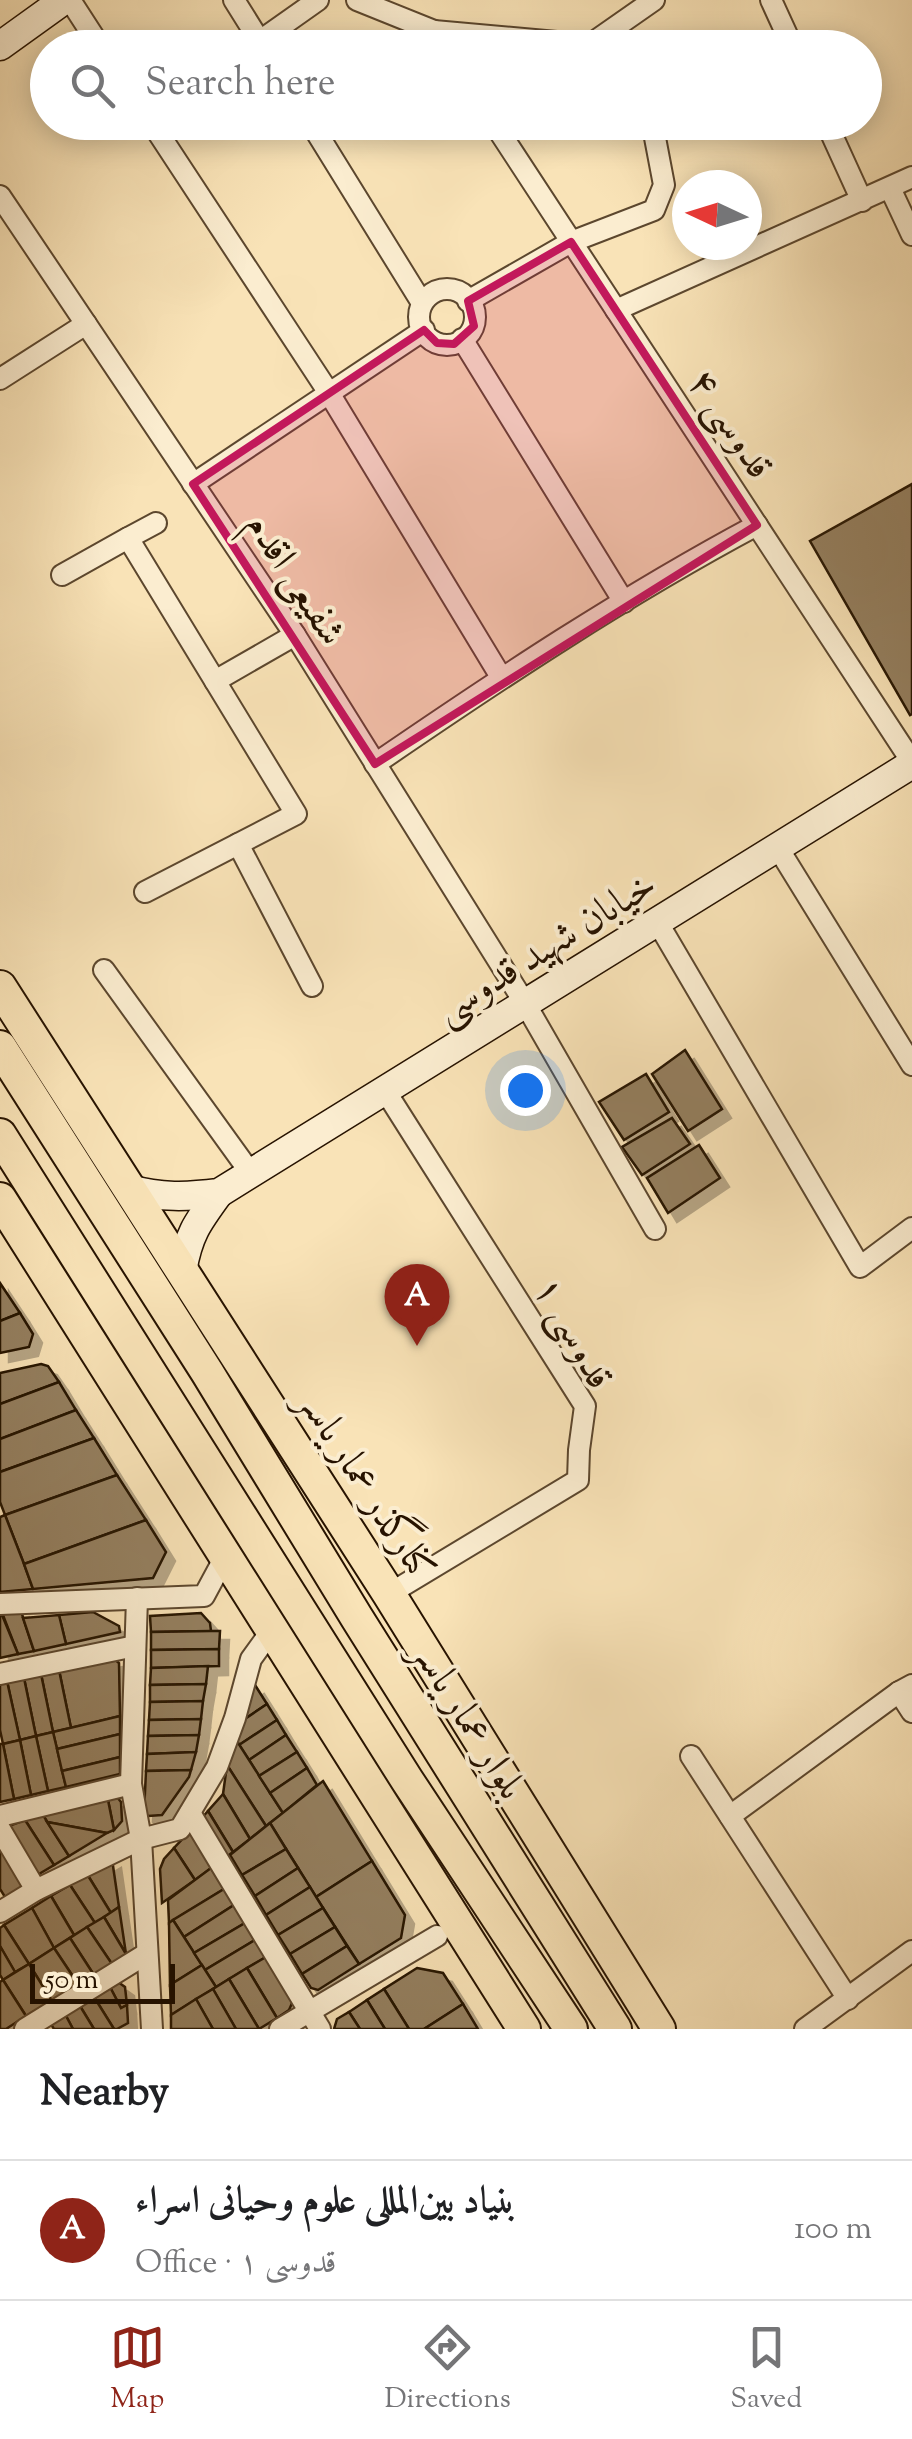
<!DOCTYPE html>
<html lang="en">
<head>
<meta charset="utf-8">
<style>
  :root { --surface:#fff; --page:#f2f2f2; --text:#202124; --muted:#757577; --line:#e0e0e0; --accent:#8f2418 }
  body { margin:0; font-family:"Sorts Mill Goudy",Amiri,serif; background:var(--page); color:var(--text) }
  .compass { position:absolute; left:672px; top:170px; width:90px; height:90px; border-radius:50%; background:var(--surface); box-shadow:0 5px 25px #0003; rotate:274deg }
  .scale { position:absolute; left:30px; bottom:25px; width:145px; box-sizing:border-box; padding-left:10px; border:5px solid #271300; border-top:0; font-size:28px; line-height:35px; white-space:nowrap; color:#271300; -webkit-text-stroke:8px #fbedd0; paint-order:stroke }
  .you { position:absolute; left:525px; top:1090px; width:35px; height:35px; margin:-25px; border:8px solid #fff; border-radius:50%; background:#1a73e8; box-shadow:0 0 0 15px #1a73e833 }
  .badge { display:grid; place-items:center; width:65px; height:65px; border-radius:50%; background:var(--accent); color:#fff; font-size:32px; font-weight:700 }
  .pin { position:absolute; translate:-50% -82px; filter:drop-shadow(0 2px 5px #0008) }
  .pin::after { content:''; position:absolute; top:52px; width:35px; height:30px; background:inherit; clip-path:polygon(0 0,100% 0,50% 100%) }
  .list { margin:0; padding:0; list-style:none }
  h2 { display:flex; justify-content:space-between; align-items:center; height:130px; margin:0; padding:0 40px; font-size:42px }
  h2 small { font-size:32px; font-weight:400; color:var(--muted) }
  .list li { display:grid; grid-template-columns:65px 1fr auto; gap:30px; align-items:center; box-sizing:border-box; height:140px; padding:0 40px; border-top:2px solid var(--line) }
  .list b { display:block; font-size:38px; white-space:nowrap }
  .list p { margin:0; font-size:32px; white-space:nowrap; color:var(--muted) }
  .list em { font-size:32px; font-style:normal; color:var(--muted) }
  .icon { flex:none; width:55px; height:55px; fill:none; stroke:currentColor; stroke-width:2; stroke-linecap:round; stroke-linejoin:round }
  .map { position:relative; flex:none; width:912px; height:2029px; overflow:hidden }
  .search { position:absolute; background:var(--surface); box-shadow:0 5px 25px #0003; left:30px; right:30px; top:30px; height:110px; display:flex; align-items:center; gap:25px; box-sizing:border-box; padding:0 35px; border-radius:55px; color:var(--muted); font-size:38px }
  .sheet { height:270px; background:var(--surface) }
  nav { display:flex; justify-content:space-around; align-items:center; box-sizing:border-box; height:140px; border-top:2px solid var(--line); background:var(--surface); font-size:28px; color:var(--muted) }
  nav a { display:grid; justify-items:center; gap:5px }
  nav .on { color:var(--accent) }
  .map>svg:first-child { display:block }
  .building { fill:#947f5f; stroke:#271300; stroke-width:2.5; filter:url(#shadow) }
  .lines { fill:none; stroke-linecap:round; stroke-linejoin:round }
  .street-casing { stroke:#5c472e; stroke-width:24 }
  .secondary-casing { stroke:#271300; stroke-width:31 }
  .primary-casing { stroke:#271300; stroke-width:36 }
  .street { stroke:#fbedd0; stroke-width:20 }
  .secondary { stroke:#fbedd0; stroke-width:28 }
  .primary { stroke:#f9e3b7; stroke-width:32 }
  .marked { fill:#c2185b; fill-opacity:0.2; stroke:#c2185b; stroke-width:8; stroke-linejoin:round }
  .labels { text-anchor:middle; stroke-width:8; stroke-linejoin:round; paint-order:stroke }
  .street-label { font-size:40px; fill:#271300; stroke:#fbedd0 }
</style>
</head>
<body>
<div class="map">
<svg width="912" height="2029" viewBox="0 0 912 2029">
  <defs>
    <filter id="shadow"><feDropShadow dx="9" dy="9" stdDeviation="0" flood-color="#0004"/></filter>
  </defs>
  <rect width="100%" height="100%" fill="#f9e3b7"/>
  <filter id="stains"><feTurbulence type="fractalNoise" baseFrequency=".002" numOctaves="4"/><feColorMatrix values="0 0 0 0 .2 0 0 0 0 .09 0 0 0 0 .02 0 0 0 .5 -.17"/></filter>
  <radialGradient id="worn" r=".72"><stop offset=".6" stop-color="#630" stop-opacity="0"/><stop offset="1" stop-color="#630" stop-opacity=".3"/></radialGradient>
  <g class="building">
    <path d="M912,484v230l-2,1 -100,-174z"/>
    <path d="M685,1050l37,59 -34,22 -36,-57z"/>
    <path d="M646,1074l23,38 -45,28 -25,-38z"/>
    <path d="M672,1118l18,26 -48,31 -20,-28z"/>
    <path d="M699,1145l21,33 -52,35 -21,-35z"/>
    <path d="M0,1283l20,30 -20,8z"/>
    <path d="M20,1313l13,21 -4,13 -29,6v-32z"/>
    <path d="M41,1364l7,2 11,16 -59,22v-31z"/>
    <path d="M59,1382l17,28 -76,29v-35z"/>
    <path d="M76,1410l18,28 -94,34v-33z"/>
    <path d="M94,1438l23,37 -112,40 -5,-13v-30z"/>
    <path d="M117,1475l29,45 -122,44 -19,-49z"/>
    <path d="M5,1515l19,49 9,25 -33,3v-75z"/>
    <path d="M146,1520l20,32 -13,26 -120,11 -9,-25z"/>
    <path d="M20,1608l14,43 -16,3 -17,-44z"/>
    <path d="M0,1610l18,44 -18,4z"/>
    <path d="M93,1612l26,14 1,6 -54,12 -7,-29z"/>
    <path d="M201,1613l9,10 1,8 -60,1 -1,-16z"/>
    <path d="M59,1615l7,29 -32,7 -11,-33z"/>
    <path d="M211,1631h9l-1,18 -68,1v-18z"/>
    <path d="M219,1649v17l-68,2v-18z"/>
    <path d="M113,1658l6,5 1,53 -49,12 -12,-58z"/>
    <path d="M208,1666l-2,18 -56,1 1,-17z"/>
    <path d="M59,1670l12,58 -18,4 -12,-58z"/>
    <path d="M41,1674l12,58 -17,4 -12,-58z"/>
    <path d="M24,1678l12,58 -16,4 -13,-59z"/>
    <path d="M7,1681l13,59 -17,4 -3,-14v-47z"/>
    <path d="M206,1684l-3,17 -53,1v-17z"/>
    <path d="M255,1685l12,19 -28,19 8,-32z"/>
    <path d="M203,1701l-2,18 -52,1 1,-18z"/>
    <path d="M267,1704l10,16 -38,25 -4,-7 4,-15z"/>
    <path d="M120,1716v18l-63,15 -4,-17z"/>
    <path d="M201,1719l-2,16 -51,1 1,-16z"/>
    <path d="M277,1720l9,15 -37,25 -10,-15z"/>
    <path d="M53,1732l13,55 -18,4 -12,-55z"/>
    <path d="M120,1734v23l-58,14 -5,-22z"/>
    <path d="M199,1735l-3,17 -49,2 1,-18z"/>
    <path d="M286,1735l11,17 -38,24 -10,-16z"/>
    <path d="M36,1736l12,55 -17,4 -11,-55z"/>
    <path d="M235,1738l48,75 -17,13 -39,-61z"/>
    <path d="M20,1740l11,55 -17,4 -11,-55z"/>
    <path d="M0,1744h3l11,55 -14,3z"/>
    <path d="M196,1752l-5,18 -45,1 1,-17z"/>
    <path d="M297,1752l10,16 -37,25 -11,-17z"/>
    <path d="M120,1757v17l-54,13 -4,-16z"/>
    <path d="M227,1765l39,61 -16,13 -27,-45z"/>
    <path d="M307,1768l10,17 -34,28 -13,-20z"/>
    <path d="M191,1770l-2,7 -27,38 -14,1 -4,-3 2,-42z"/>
    <path d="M323,1781l49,80 -56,36 -46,-74z"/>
    <path d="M223,1794l27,45 -17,13 -25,-41z"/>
    <path d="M117,1797l4,5 1,19 -8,9 -6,-30z"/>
    <path d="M108,1800l6,30 -7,3 -60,-11 -4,-7z"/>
    <path d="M208,1811l25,41 -19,14 -22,-37z"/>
    <path d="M43,1815l26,41 -15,9 -29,-45z"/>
    <path d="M25,1820l29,45 -15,9 -5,-1 -28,-46z"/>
    <path d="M47,1822l60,11 -38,23z"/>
    <path d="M270,1823l16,26 -44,26 -12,-20z"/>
    <path d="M192,1829l22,37 -19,14 -21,-32z"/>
    <path d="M0,1844l23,36 -1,7 -17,10 -5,-8z"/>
    <path d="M174,1848l21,32 -33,23 -2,-34 4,-10z"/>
    <path d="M286,1849l12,19 -43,28 -13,-21z"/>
    <path d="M112,1859l7,48 -8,6 -24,-39z"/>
    <path d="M372,1861l33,54 -4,23 -42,26 -43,-67z"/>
    <path d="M211,1868l13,21 -55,34 -1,-23z"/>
    <path d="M298,1868l12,19 -44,28 -11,-19z"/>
    <path d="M87,1874l24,39 -16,10 -25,-38z"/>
    <path d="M70,1885l25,38 -21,12 -23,-39z"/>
    <path d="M310,1887l13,21 -45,27 -12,-20z"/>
    <path d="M224,1889l10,16 -50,32 -11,-17z"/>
    <path d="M51,1896l23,39 -20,13 -22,-40z"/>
    <path d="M234,1905l11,18 -51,30 -10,-16z"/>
    <path d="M119,1907l7,47 -22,-37z"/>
    <path d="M32,1908l22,40 -25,16 -25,-39z"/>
    <path d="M323,1908l12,19 -45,27 -12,-19z"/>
    <path d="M104,1917l22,37 -14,10 -25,-37z"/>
    <path d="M173,1920l29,45 -32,20 -1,-62z"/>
    <path d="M245,1923l10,17 -50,30 -11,-17z"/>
    <path d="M4,1925l25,39 -14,8 -15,-26v-18z"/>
    <path d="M87,1927l25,37 -18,11 -24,-37z"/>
    <path d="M335,1927l12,19 -45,28 -12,-20z"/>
    <path d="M70,1938l24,37 -16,9 -24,-36z"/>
    <path d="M255,1940l11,17 -50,30 -11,-17z"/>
    <path d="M0,1946l15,26 -12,8 -3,-5z"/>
    <path d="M347,1946l12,18 -41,26 -7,-2 -9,-14z"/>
    <path d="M54,1948l24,36 -26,17 -23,-37z"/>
    <path d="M266,1957l27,44 -4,9 -12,8 -30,-50z"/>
    <path d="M29,1964l23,37 -26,15 -23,-36z"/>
    <path d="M202,1965l14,22 -45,28 -1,-30z"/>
    <path d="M247,1968l30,50 -18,11 -30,-50z"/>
    <path d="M417,1968l26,5 20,31 -39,25h-15l-25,-40z"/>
    <path d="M229,1979l30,50h-23l-23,-40z"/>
    <path d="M3,1980l23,36 -20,13h-6v-47z"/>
    <path d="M118,1982l7,5 2,18 -6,3 -11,-21z"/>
    <path d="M110,1987l11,21 6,-3 1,18 -11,6h-3l-20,-32z"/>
    <path d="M213,1989l23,40h-23l-17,-30z"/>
    <path d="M384,1989l25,40h-24l-18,-29z"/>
    <path d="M94,1997l20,32h-20l-14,-23z"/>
    <path d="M196,1999l17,30h-42v-14z"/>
    <path d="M367,2000l18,29h-25l-11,-17z"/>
    <path d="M463,2004l15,25h-54z"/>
    <path d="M80,2006l14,23h-21l-8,-15z"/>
    <path d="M349,2012l11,17h-26l3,-10z"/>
    <path d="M65,2014l8,15h-19l-4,-6z"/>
  </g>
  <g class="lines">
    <g class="street-casing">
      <g id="street">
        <path d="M70,0l31,48"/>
        <path d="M234,0l30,48"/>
        <path d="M357,0l77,31 10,17"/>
        <path d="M771,0l22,48"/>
        <path d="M434,31l189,17"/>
        <path d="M260,41l58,-41"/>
        <path d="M591,44l63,-44"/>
        <path d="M151,122l178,271 172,284"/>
        <path d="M310,122l112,181"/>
        <path d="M493,122l419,640"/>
        <path d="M826,122l36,79"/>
        <path d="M890,188l22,47"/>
        <path d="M0,196l295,439 231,370 129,224"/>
        <circle cx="447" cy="317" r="28"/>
        <path d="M468,301l103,-59 83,-32 10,-25 -12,-63"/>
        <path d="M616,310l296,-133"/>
        <path d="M462,339l162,263"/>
        <path d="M0,379l86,-55"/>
        <path d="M193,484l231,-154"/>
        <path d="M128,538l28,-15"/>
        <path d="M62,575l66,-37 168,276 -151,78"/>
        <path d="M215,681l80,-46"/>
        <path d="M375,764c124,-85 249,-168 382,-239"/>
        <path d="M238,844l74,142"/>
        <path d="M778,848l134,217"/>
        <path d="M658,923l202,344 52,-39"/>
        <path d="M104,970l148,205"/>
        <path d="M386,1092l199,314 -6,44 -1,30 -189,114"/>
        <path d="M137,1598l-6,186 10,55 11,190"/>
        <path d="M0,1604l204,-8 21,-39"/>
        <path d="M0,1674l135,-28"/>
        <path d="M899,1692l13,20"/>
        <path d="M691,1756l157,243"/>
        <path d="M190,1813l130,216"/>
        <path d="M0,1816l131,-32"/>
        <path d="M730,1816l169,-124 13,-7"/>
        <path d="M0,1829l36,61"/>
        <path d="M0,1912l36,-22 105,-51 39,-10 37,-62 18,-49 16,-59 21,-29"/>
        <path d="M25,2029l121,-75"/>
        <path d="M280,2029l157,-93"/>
        <path d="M805,2029l107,-78"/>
      </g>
    </g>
    <g class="secondary-casing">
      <g id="secondary">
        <path d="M0,46l64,-46"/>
        <path d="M129,1189c32,9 58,8 90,4l693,-429"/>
        <path d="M182,1272c6,-37 15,-49 37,-79"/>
      </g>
    </g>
    <g class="primary-casing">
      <g id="primary">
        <path d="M0,987l389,607 270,435"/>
        <path d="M0,1047l207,325 150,246 258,411"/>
        <path d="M0,1135l407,645 164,249"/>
        <path d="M0,1199l524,830"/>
      </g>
    </g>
    <use href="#street" class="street"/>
    <use href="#secondary" class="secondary"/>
    <use href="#primary" class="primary"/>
  </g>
  <path class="marked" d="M571,242l186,283 -382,239 -182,-280 231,-154 13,13 17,1 20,-18 -6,-25z"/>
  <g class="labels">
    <g class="street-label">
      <text transform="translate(732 423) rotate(57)" y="14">قدوسی ۴</text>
      <text transform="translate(297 578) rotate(57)" y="14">شفیعی اقدم</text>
      <text transform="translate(545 946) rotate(-32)" y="14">خیابان شهید قدوسی</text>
      <text transform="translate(575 1332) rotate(61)" y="14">قدوسی ۱</text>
      <text transform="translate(368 1484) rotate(57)" y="14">کنارگذر عمار یاسر</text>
      <text transform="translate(470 1719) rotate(58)" y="14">بلوار عمار یاسر</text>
    </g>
  </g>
  <rect width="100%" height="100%" filter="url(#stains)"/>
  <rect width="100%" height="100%" fill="url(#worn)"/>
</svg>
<svg class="compass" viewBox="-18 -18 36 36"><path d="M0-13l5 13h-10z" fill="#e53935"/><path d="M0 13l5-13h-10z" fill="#757577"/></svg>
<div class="scale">50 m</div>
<div class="you"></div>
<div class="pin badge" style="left:417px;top:1346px">A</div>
<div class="search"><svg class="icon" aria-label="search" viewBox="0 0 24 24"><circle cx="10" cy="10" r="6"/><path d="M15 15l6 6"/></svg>Search here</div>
</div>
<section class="sheet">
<h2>Nearby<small></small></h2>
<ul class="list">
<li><span class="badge">A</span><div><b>بنیاد بین‌المللی علوم وحیانی اسراء</b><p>Office · قدوسی ۱</p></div><em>100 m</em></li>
</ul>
</section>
<nav>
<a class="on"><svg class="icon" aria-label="map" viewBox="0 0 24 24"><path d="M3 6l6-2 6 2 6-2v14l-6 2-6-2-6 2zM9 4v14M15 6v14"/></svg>Map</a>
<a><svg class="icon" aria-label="directions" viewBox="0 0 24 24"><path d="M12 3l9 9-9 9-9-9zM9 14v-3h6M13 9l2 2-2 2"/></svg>Directions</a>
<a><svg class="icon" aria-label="saved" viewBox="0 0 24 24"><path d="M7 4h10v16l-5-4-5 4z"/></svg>Saved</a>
</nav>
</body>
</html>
